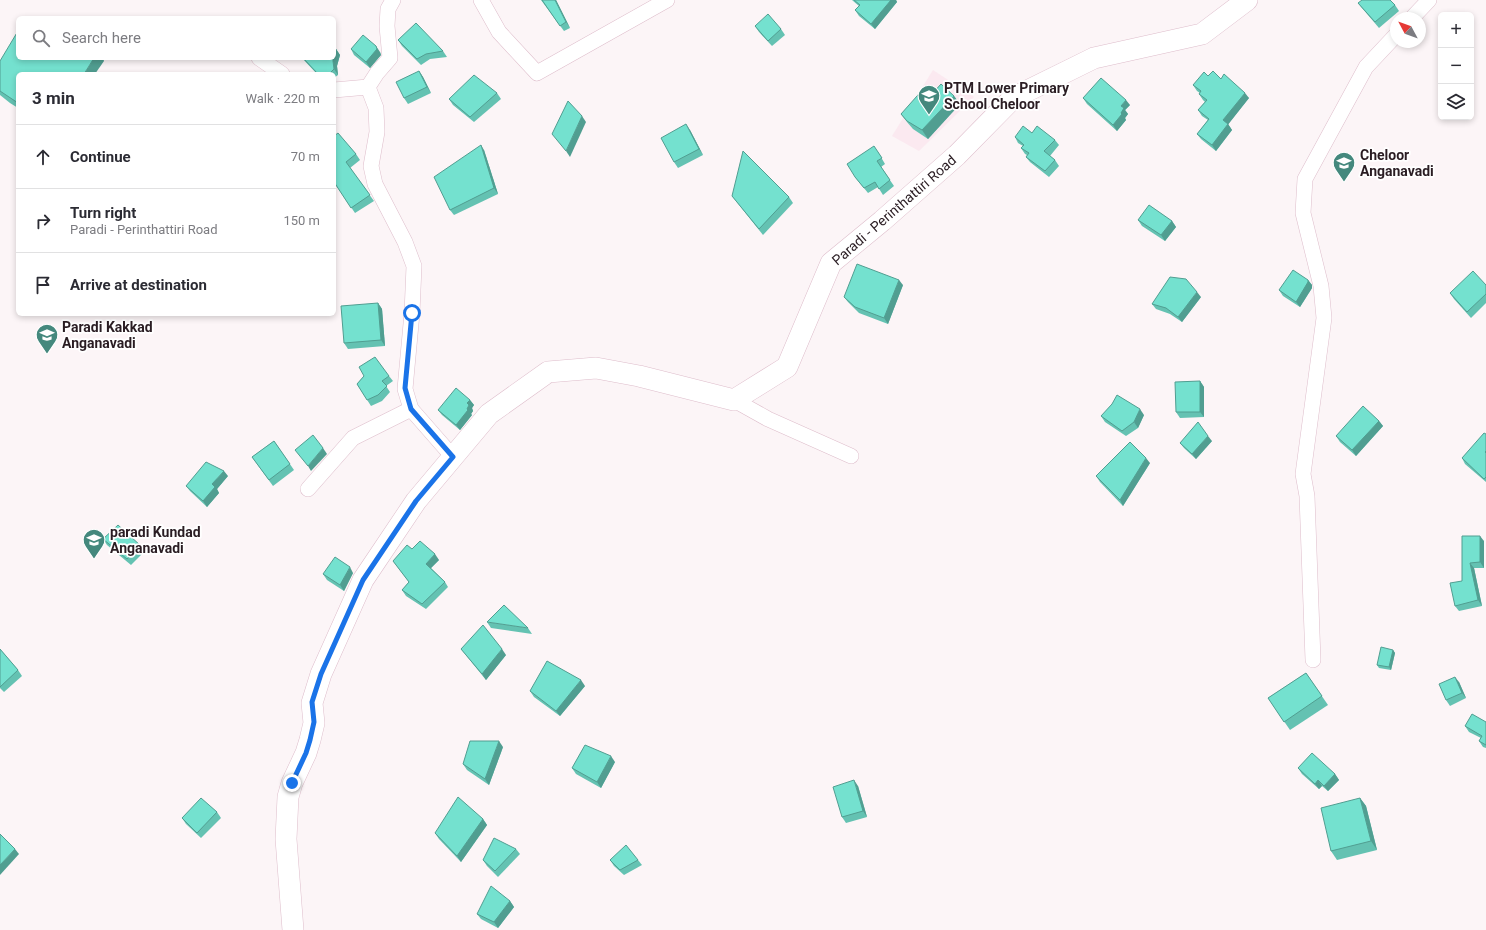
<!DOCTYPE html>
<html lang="en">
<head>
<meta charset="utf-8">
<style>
  :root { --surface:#fff; --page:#f7f7f7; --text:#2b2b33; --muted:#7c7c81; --line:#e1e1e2 }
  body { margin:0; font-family:Roboto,sans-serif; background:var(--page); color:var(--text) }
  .controls { position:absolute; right:12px; top:12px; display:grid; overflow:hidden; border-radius:6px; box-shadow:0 2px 6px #0003 }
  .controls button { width:36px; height:36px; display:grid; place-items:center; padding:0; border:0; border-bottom:1px solid var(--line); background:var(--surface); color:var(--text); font:20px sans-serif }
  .compass { position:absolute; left:1390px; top:12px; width:36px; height:36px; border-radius:50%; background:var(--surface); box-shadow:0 2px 6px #0003; rotate:311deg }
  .stop { position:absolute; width:12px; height:12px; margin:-9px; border:3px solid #1a73e8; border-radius:50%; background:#fff }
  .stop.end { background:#1a73e8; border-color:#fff; box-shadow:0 1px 4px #0008 }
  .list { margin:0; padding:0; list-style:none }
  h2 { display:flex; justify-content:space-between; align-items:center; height:52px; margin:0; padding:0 16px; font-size:17px }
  h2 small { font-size:13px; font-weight:400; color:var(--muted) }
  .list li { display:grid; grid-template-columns:26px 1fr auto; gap:12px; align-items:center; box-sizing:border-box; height:64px; padding:0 16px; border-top:1px solid var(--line) }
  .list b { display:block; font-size:15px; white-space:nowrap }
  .list p { margin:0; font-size:13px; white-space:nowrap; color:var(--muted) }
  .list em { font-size:13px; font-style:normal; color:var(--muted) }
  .icon { flex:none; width:22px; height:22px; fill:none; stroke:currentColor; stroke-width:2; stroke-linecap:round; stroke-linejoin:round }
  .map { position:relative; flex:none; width:1486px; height:930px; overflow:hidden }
  .search { position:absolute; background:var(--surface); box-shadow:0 2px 6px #0003; left:16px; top:16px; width:320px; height:44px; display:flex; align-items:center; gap:10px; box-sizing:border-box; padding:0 14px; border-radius:6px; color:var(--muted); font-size:15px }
  .panel { position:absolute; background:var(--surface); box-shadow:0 2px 6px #0003; left:16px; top:72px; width:320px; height:244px; border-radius:6px }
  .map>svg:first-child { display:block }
  .built { fill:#fbe9f0 }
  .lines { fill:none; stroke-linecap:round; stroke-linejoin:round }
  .minor-casing { stroke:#debdcb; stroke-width:16 }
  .secondary-casing { stroke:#debdcb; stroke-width:22 }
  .minor { stroke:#fff; stroke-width:15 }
  .secondary { stroke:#fff; stroke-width:21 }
  .wall { fill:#64c2b2 }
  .shaded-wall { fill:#519e91 }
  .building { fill:#74e1cf; stroke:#519e91 }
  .route { stroke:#1a73e8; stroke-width:5 }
  .labels { text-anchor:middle; stroke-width:3.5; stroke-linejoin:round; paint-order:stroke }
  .poi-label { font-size:14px; font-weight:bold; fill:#2a1d23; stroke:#fff; text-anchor:start }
  .street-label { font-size:14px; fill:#2a1d23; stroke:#fff }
</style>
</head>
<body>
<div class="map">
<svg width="1486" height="930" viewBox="0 0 1486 930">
  <rect width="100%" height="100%" fill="#fcf5f7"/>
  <path class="built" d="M933,70l41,27 -55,54 -27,-15z"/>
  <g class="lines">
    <g class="minor-casing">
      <g id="minor">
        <path d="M393,0l-5,9 -1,17 3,32 -13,15 -9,14 8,21 1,24 -6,34 4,18 30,58 9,24 -2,47 -7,76 6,20 42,48"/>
        <path d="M481,0l18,32 38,41 130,-73"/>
        <path d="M1412,18l17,-18"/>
        <path d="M259,58l23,16"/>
        <path d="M334,90l34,-3"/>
        <path d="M734,400l34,19 83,37"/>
        <path d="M308,489l45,-51 58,-29"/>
        <path d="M1313,660l-6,-164 -4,-22 21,-156 -3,-32 -18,-73 2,-34 61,-112 30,-32"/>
      </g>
    </g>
    <g class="secondary-casing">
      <path id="secondary" d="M293,930l-7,-91 2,-42 4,-14 14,-30 4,-13 4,-17 -2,-20 9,-29 42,-94 53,-79 73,-87 59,-42 48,-4 43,8 95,24 53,-33 44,-104 51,-42 75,-66 56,-57 81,-40 108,-24 45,-34"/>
    </g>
    <use href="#minor" class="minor"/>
    <use href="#secondary" class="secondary"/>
  </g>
  <g class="wall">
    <path d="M541,0h15l14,28 -6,3z"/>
    <path d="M852,0h44l1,2 -22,27 -16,-13 -4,-6 4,-4z"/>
    <path d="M1358,3l37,2 4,6 -20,17 -17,-20z"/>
    <path d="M755,26l26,3 4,6 -13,11 -13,-14z"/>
    <path d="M398,40l45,11 4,6 -17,2 -9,6 -19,-19z"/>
    <path d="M336,49l4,6 -3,11 1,9 -4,3v-4h-17l-15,-16h32z"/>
    <path d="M351,49l29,3 1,3 -11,13 -16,-13z"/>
    <path d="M18,58h84l2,3 -86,13v34l-8,-5 -10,-8v-34z"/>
    <path d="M419,71l4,6 8,16 -23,11 -4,-6z"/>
    <path d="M1208,76l13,3 28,19 -21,26 4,6 -16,21 -15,-12 -4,-5 11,-14 -6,-4 -4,-6 7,-8 -2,-2 -4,-6 1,-1 -3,-2 -4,-6z"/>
    <path d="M497,93l4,6 -27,23 -21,-17 -4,-6z"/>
    <path d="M932,94l22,2 6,8 -32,35 -15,-10 -6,-7 -6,-8z"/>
    <path d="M1083,98l47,7 -5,5 3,4 -3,4 1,2 -9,11 -30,-27z"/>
    <path d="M690,130l13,25 -25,13 -4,-6z"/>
    <path d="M1032,133l23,7 4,5 -9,11 5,4 4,6 -10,11 -19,-15 -4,-5 1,-2 -2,-1 -4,-6 2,-2 -5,-3 -3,-6z"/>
    <path d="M334,136l22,18 4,6 -10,8 24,33 -19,12 -21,-31z"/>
    <path d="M484,150l14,44 -44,21 -4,-5z"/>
    <path d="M878,152l7,12 -4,3 13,19 -11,9 -5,-8 -10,6 -13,-16z"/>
    <path d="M732,196l57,1 4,6 -30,32z"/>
    <path d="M1138,220l34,1 4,6 -11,14 -23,-15z"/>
    <path d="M1308,280l4,5v3l-12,19 -17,-11 -4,-6z"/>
    <path d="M903,285l-15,39 -29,-11 -11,-11 -4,-5z"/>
    <path d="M1486,285v18l-15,15 -17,-19 -4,-6z"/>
    <path d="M1201,297l-19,25 -12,-8 -14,-5 -4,-5z"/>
    <path d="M378,303l4,6 3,37 -37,3 -4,-6z"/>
    <path d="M364,376h25l4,5 -7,5 4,6 -8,9 -11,5 -14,-22z"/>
    <path d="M1200,381l4,6v30l-24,1 -4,-6z"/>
    <path d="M470,400l4,5 -2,3 1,3 -2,3 1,1 -12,15 -18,-15 -4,-5z"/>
    <path d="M1144,415l-6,13 -12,8 -21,-14 -4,-6z"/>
    <path d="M1379,421l4,5 -27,30 -16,-14 -4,-6z"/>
    <path d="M1486,434v48l-21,-18 -3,-6z"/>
    <path d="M274,441l20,29 -21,16 -21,-29z"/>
    <path d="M1212,441l-16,18 -12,-11 -4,-5z"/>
    <path d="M1150,463l-27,43 -23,-24 -4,-6z"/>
    <path d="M228,476l-11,13 2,4 -12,14 -17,-16 -4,-5z"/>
    <path d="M1462,536l22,5v27h-10l8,38 -23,5 -4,-5 7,-25z"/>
    <path d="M103,539l38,7 4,5 -14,14 -24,-20z"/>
    <path d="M412,549l27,11 -8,8 14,14 3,5 -22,22 -20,-13 -4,-6 7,-8 -16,-21z"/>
    <path d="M353,573l-9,18 -17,-11 -4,-6z"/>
    <path d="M487,622l41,6 4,6 -41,-6z"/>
    <path d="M0,649l18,21 4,6 -18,16 -4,-4z"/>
    <path d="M461,649l45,6 -20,25z"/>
    <path d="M1393,650l2,3 -4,17 -12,-2 -2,-3z"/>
    <path d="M1306,673l22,32 -38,25 -22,-32z"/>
    <path d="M1459,682l7,16 -16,8 -4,-6z"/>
    <path d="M585,686l-25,30 -26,-19 -4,-6z"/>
    <path d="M1486,722v26l-3,-1 -4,-6 2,-3 -12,-6 -4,-6z"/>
    <path d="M503,747l-14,38 -22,-15 -4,-6z"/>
    <path d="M615,762l-14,26 -25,-14 -4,-6z"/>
    <path d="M1298,768l37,6 4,6 -11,11 -6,-5 -3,3 -17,-15z"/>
    <path d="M858,786l9,31 -21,6 -4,-6z"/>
    <path d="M1360,798l6,8 11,44 -40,10 -6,-9z"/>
    <path d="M217,812l4,6 -20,20 -15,-14 -4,-6z"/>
    <path d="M483,819l4,6 -26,37 -22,-23 -4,-6z"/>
    <path d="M516,849l4,5 -22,23 -11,-11 -4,-6z"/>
    <path d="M610,860h28l4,5 -18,10 -10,-9z"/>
    <path d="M510,901l4,6 -16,21 -17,-9 -4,-5z"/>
  </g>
  <g class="shaded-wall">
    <path d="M555,0h1l14,28 -4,-6z"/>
    <path d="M891,0h5l1,2 -22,27 -4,-5z"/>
    <path d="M376,46l4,6 1,3 -11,13 -4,-6z"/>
    <path d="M336,49l4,6 -3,11 1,9 -4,-6 -1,-8v-3h1z"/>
    <path d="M94,58h8l2,3 -9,13h-11z"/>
    <path d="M419,71l4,6 8,16 -4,-6z"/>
    <path d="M1245,93l4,5 -22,28 -4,-6z"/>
    <path d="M954,96l6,8 -32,35 -6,-9z"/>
    <path d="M1126,100l4,5 -5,5 3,4 -3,4 1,2 -9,11 -4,-6 8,-19z"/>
    <path d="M582,116l4,6 -16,35 -4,-6z"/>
    <path d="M686,124l4,6 13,25 -4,-6z"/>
    <path d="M1228,124l4,6 -16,21 -4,-6z"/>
    <path d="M481,145l3,5 14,44 -4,-6z"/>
    <path d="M1172,221l4,6 -11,14 -4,-6z"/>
    <path d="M899,280l4,5 -15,39 -4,-6z"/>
    <path d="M1308,280l4,5v3l-12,19 -4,-5z"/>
    <path d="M1197,292l4,5 -19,25 -4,-5z"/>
    <path d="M378,303l4,6 3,37 -4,-6z"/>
    <path d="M1200,381l4,6v30l-4,-5z"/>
    <path d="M470,400l4,5 -2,3 1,3 -2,3 1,1 -12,15 -4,-5 11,-16v-6z"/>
    <path d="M1140,409l4,6 -6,13 -4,-6z"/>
    <path d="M1379,421l4,5 -27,30 -4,-6z"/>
    <path d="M1208,436l4,5 -16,18 -4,-5z"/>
    <path d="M323,448l4,6 -16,17 -3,-5z"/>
    <path d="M1146,458l4,5 -27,43 -3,-6z"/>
    <path d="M224,471l4,5 -11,13 2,4 -12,14 -4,-6 9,-17z"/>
    <path d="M1480,536l4,5v27l-4,-6z"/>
    <path d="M435,554l4,6 -9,9 -4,-5z"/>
    <path d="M1470,563l4,5 8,38 -4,-6z"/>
    <path d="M350,567l3,6 -9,18 -4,-6z"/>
    <path d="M502,649l4,6 -20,25 -4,-6z"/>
    <path d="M1393,650l2,3 -4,17 -2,-3z"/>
    <path d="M1455,677l4,5 7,16 -4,-5z"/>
    <path d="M581,680l4,6 -25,30 -4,-5z"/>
    <path d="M499,741l4,6 -14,38 -4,-6z"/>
    <path d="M611,756l4,6 -14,26 -4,-6z"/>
    <path d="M1335,774l4,6 -11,11 -4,-5z"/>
    <path d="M854,780l4,6 9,31 -4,-6z"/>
    <path d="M1318,780l4,6 -3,3 -4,-5z"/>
    <path d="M1360,798l6,8 11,44 -6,-9z"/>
    <path d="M483,819l4,6 -26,37 -4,-6z"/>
    <path d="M15,849l4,5 -19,21v-10z"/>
    <path d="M510,901l4,6 -16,21 -4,-6z"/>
  </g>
  <g class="building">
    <path d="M542,0h13l11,22 -6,4z"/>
    <path d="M854,0h37l-20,24 -16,-14 5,-5z"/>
    <path d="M1362,0h28l5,5 -20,17 -17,-19z"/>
    <path d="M768,14l13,15 -13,12 -13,-15z"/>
    <path d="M416,23l27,28 -17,3 -9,5 -19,-19z"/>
    <path d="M18,31v27h76l-10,16h-66v29l-18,-12v-30z"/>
    <path d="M363,35l13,11 1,3 -11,13 -15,-13z"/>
    <path d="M334,47l2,2 -2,7z"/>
    <path d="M303,58h30v3l1,8 -5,5h-11z"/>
    <path d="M419,71l8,16 -23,11 -8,-16z"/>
    <path d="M1213,71l8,8 3,-5 21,19 -22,27 5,4 -16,21 -15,-11 12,-15 -11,-9 9,-10 -8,-6 2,-3 -8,-6 11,-13 4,4z"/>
    <path d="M474,75l23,18 -27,24 -21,-18z"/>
    <path d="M1101,78l25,22 -5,6 3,2 -3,5 1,1 -9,11 -30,-27z"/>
    <path d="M941,84l13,12 -32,34 -15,-9 -6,-7 24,-27 7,7z"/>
    <path d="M568,101l14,15 -16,35 -14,-17z"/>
    <path d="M686,124l13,25 -25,13 -13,-24z"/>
    <path d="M1023,126l9,7 5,-7 18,14 -11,11 11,9 -10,11 -19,-14 3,-4 -8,-5 3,-3 -9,-8z"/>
    <path d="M338,133l18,21 -10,8 24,33 -19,13 -17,-26v-7h1l-1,-1v-8l1,-2 -1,-1v-27z"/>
    <path d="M481,145l13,43 -44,22 -16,-33z"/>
    <path d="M874,146l8,12 -5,3 13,19 -11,9 -4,-7 -11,6 -9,-11 -8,-13z"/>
    <path d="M743,151l46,46 -30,32 -27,-33z"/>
    <path d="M1149,205l23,16 -11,14 -23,-15z"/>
    <path d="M857,264l42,16 -15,38 -29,-11 -11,-10z"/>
    <path d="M1293,270l15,10v2l-12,20 -17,-12z"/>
    <path d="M1473,271l13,14v9l-19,18 -17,-19z"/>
    <path d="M1170,277l16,2 11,13 -19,25 -12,-9 -14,-4z"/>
    <path d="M378,303l3,37 -37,3 -3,-37z"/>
    <path d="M375,357l14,19 -7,5 5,5 -9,9 -11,5 -10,-16 7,-8 -5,-9z"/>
    <path d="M1200,381v31h-24l-1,-30z"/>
    <path d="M456,388l14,12 -3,3 2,2 -2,4 1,1 -12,15 -18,-15z"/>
    <path d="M1117,395l23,14 -6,13 -12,9 -21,-15 11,-12z"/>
    <path d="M1363,406l16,15 -27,29 -16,-14z"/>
    <path d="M1198,422l10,14 -16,18 -12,-11z"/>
    <path d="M1484,433l2,1v17l-1,1 1,1v24l-2,2 -22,-21z"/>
    <path d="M313,435l10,13 -15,18 -13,-16z"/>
    <path d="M274,441l16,23 -21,16 -17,-23z"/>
    <path d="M1130,442l16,16 -26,42 -24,-24z"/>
    <path d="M206,462l18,9 -12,13 3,3 -12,14 -17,-15z"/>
    <path d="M118,525l23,21 -14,13 -24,-20z"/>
    <path d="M1462,536h18v26l-10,1 8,37 -23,6 -5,-23 12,-2z"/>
    <path d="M420,541l15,13 -9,10 19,18 -23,22 -20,-14 7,-8 -16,-21 14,-16 5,4z"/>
    <path d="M335,557l15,10 -10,18 -17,-11z"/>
    <path d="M504,605l24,23 -41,-6z"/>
    <path d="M483,625l19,24 -20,25 -21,-25z"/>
    <path d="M1381,647l12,3 -4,17 -12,-2z"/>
    <path d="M0,649l18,21 -18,17z"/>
    <path d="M547,661l34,19 -25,31 -26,-20z"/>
    <path d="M1306,673l16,23 -38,26 -16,-24z"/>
    <path d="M1455,677l7,16 -16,7 -7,-16z"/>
    <path d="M1472,714l14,8v23l-7,-4 3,-5 -17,-10z"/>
    <path d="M470,741h29l-14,38 -22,-15z"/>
    <path d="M585,745l26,11 -14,26 -25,-14z"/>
    <path d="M1312,753l23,21 -11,12 -6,-6 -3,4 -17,-16z"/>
    <path d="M854,780l9,31 -21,6 -9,-30z"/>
    <path d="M458,797l25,22 -26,37 -22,-23z"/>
    <path d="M201,798l16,14 -20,21 -15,-15z"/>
    <path d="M1360,798l11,43 -40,10 -10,-43z"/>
    <path d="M0,834l15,15 -15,16z"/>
    <path d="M494,838l22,11 -21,22 -12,-11z"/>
    <path d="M626,845l12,15 -18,10 -10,-10z"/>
    <path d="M491,886l19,15 -16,21 -17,-8z"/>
  </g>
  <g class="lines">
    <path class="route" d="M292,783l14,-30 4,-13 4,-18 -2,-20 9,-28 42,-94 53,-79 37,-44 -42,-48 -6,-21 7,-75"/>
  </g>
  <defs>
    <g id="school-pin" transform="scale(1.15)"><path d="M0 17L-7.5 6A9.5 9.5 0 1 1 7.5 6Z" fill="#44887d" stroke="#fff"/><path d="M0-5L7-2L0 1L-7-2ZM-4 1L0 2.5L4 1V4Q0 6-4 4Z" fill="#fff"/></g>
  </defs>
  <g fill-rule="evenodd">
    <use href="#school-pin" x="929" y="96"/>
    <use href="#school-pin" x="1344" y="163"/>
    <use href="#school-pin" x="47" y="335"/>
    <use href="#school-pin" x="94" y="540"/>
  </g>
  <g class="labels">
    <g class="poi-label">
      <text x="944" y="93">PTM Lower Primary<tspan x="944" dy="16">School Cheloor</tspan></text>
      <text x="1360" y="160">Cheloor<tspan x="1360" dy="16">Anganavadi</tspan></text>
      <text x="62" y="332">Paradi Kakkad<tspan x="62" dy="16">Anganavadi</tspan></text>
      <text x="110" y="537">paradi Kundad<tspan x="110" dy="16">Anganavadi</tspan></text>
    </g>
    <g class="street-label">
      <text transform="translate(894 210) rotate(-41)" y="5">Paradi - Perinthattiri Road</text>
    </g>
  </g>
</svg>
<div class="controls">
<button>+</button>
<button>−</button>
<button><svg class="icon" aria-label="layers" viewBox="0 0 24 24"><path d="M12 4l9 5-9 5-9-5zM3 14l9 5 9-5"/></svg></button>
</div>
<svg class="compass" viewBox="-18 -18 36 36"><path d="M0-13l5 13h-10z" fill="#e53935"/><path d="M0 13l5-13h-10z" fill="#7c7c81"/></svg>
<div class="stop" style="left:412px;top:313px"></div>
<div class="stop end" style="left:292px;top:783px"></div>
<div class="search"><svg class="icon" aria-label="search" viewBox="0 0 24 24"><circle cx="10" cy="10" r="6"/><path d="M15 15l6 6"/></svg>Search here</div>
<section class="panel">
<h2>3 min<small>Walk · 220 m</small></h2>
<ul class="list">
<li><svg class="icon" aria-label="ahead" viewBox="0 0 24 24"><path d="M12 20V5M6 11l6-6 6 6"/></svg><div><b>Continue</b></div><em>70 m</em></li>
<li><svg class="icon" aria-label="right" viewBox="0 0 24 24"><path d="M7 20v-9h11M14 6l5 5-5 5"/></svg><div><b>Turn right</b><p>Paradi - Perinthattiri Road</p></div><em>150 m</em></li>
<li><svg class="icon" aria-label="arrive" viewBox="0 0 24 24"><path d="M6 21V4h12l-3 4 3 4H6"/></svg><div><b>Arrive at destination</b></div></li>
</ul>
</section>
</div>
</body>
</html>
